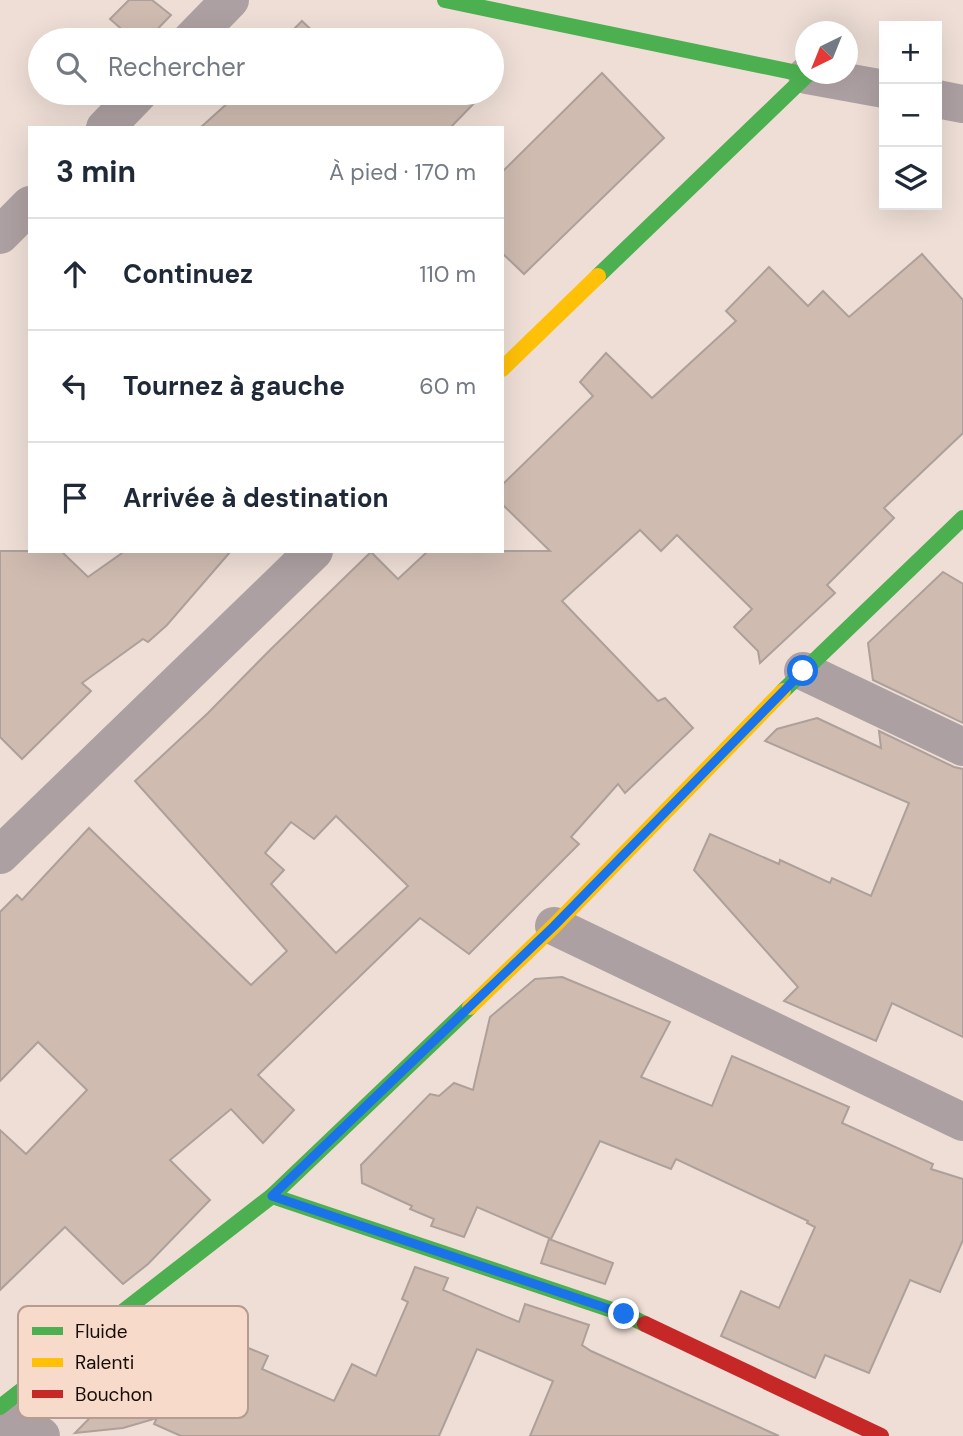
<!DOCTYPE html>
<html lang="fr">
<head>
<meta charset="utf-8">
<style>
  :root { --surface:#fff; --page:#f2f2f3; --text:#1f2937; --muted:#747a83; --line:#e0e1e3 }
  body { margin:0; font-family:"DM Sans",sans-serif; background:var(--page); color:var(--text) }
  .controls { position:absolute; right:21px; top:21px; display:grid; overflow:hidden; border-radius:0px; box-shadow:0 7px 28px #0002 }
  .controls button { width:63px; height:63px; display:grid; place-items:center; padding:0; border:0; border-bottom:2px solid var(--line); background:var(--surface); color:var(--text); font:35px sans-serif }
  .compass { position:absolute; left:795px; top:21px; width:63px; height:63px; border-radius:50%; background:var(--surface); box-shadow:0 7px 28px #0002; rotate:223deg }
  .stop { position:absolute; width:21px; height:21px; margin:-16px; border:5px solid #1a73e8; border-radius:50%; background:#fff }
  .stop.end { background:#1a73e8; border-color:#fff; box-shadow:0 2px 7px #0008 }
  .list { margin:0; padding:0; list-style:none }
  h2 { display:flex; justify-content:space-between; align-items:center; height:91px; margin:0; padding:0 28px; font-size:30px }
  h2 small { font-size:23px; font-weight:400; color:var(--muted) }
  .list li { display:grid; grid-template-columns:46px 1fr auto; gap:21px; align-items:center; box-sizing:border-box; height:112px; padding:0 28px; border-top:2px solid var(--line) }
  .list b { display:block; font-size:26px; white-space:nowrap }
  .list em { font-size:23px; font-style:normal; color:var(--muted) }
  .icon { flex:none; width:38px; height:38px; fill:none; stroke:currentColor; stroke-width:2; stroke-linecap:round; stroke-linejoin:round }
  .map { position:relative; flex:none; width:963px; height:1436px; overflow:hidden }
  .search { position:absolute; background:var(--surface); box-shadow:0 7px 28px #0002; left:28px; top:28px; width:476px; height:77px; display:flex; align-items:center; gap:18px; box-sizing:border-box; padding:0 24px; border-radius:38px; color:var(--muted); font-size:26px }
  .panel { position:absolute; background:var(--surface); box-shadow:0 7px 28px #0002; left:28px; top:126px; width:476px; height:427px; border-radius:0px }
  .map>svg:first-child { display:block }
  .building { fill:#cfbbb0; stroke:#ada09a; stroke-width:2; fill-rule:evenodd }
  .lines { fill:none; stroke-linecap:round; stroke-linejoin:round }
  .street { stroke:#ada0a2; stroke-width:38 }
  .fast { stroke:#4caf50; stroke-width:16 }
  .slow { stroke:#ffc107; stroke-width:16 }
  .jam { stroke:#c62828; stroke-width:16 }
  .route { stroke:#1a73e8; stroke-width:9 }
  .key { fill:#f8dacb; stroke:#b49c90; stroke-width:2 }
  .key-label { font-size:19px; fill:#170d08 }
</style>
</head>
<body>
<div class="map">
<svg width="963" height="1436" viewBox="0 0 963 1436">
  <rect width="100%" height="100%" fill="#eeded6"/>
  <g class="building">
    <path d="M129,0h23l19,15 -24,25h-13l-24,-21z"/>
    <path d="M302,21l20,19h-39z"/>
    <path d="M602,73l62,65 -140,136 -22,-21v-81z"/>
    <path d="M231,93h253l-34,35h-250l31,-28 -3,-4z"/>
    <path d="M922,254l41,46v133l-79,75 10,10 -67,67 8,8 -75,70 -2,-12 -24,-24 18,-18 -75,-74 -16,16 -21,-21 -78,71 96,100 7,-3 28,30 -68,65 -7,-9 -47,53 8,7 -110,110 -49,-36 -162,157 36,35 -31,33 -32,-34 -61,51 40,40 -62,64 -25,20 -58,-57 -65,63v-160l26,24 61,-64 -49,-48 -38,39v-169l17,-17 5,5 67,-72 162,157 36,-34 -152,-170 73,-68 62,-63 101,-98 27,27 30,-28h122l-48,-47v-19l91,-89 -13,-14 26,-29 46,45 84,-77 -10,-10 43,-44 39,39 15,-15 26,26zM336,816l72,70 -72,67 -65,-69 13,-14 -19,-17 26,-31 23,17z"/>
    <path d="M0,551h61l27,26 37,-26h106l-64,74 -19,17 -5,-3 -61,44 9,8 -69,68 -22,-22z"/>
    <path d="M943,572l20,12v139l-90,-43 -5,-37z"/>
    <path d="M817,718l64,30 -2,-17 75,36 9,2v268l-71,-34 -16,38 -92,-40 14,-14 -104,-117 16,-36 69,30 1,-4 50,23 2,-5 39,18 38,-93 -144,-62 12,-12z"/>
    <path d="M562,977l108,45 -29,55 71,29 20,-50 117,51 -7,16 91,41 -2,5 32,10v61l-23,52 -30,-12 -41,93 -44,-18 -10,23 -94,-42 20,-45 38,17 36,-81 -8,-4 1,-2 -132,-62 -5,10 -71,-28 -49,98 -74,-32 -13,30 -33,-11 3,-7 -24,-10 2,-3 -50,-23 -1,-18 69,-71 9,2 15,-13 19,7 17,-73 45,-38z"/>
    <path d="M549,1239l64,24 -8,21 -64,-21z"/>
    <path d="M415,1267l33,11 -5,12 76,32 6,-18 64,21 -7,20 9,6 188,85h-249l23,-55 -76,-32 -38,87h-258l-27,-12 3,-6 -34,10 -48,5 50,-51 39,15 28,-72 76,31 -6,13 72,32 18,-37 24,12 32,-74 -6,-3z"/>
  </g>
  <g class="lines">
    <g class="street">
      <path d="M191,40l39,-40"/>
      <path d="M807,75l77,14"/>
      <path d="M937,99l26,5"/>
      <path d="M105,128l34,-35"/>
      <path d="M0,235l30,-30"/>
      <path d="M803,671l160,76"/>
      <path d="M0,855l314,-304"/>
      <path d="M554,926l409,196"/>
      <path d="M0,1418l41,18"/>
    </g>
    <g class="fast">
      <path d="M445,0l362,75 -209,201"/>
      <path d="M783,691l180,-173"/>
      <path d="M272,1196l352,118 21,10"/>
      <path d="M0,1407l272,-211 198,-189"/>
    </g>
    <g class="slow">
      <path d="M502,369l96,-93"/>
      <path d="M470,1007l84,-81 229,-235"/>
    </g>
    <path class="jam" d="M645,1324l236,112"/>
  </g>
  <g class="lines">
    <path class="route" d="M624,1314l-352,-118 282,-270 249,-255"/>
  </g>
  <rect x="18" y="1306" width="230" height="112" rx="10" class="key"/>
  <rect x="32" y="1327" width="31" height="8" fill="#4caf50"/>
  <rect x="32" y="1358" width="31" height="9" fill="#ffc107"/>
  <rect x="32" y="1390" width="31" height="8" fill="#c62828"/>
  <g class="key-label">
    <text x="75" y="1338">Fluide</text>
    <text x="75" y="1369">Ralenti</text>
    <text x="75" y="1401">Bouchon</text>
  </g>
</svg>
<div class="controls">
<button>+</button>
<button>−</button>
<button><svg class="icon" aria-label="layers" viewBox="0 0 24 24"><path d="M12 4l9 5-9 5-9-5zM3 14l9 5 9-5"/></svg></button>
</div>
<svg class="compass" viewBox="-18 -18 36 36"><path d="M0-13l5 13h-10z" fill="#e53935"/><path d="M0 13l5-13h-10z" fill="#747a83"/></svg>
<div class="stop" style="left:803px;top:671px"></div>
<div class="stop end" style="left:624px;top:1314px"></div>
<div class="search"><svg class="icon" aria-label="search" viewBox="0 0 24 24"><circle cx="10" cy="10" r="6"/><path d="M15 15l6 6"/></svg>Rechercher</div>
<section class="panel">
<h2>3 min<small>À pied · 170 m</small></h2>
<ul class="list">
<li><svg class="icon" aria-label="ahead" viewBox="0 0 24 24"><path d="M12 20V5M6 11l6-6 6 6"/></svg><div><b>Continuez</b></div><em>110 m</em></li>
<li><svg class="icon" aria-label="left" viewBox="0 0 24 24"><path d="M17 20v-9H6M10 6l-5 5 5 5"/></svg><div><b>Tournez à gauche</b></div><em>60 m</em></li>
<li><svg class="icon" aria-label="arrive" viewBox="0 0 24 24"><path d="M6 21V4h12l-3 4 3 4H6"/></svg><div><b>Arrivée à destination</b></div></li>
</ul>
</section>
</div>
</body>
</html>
